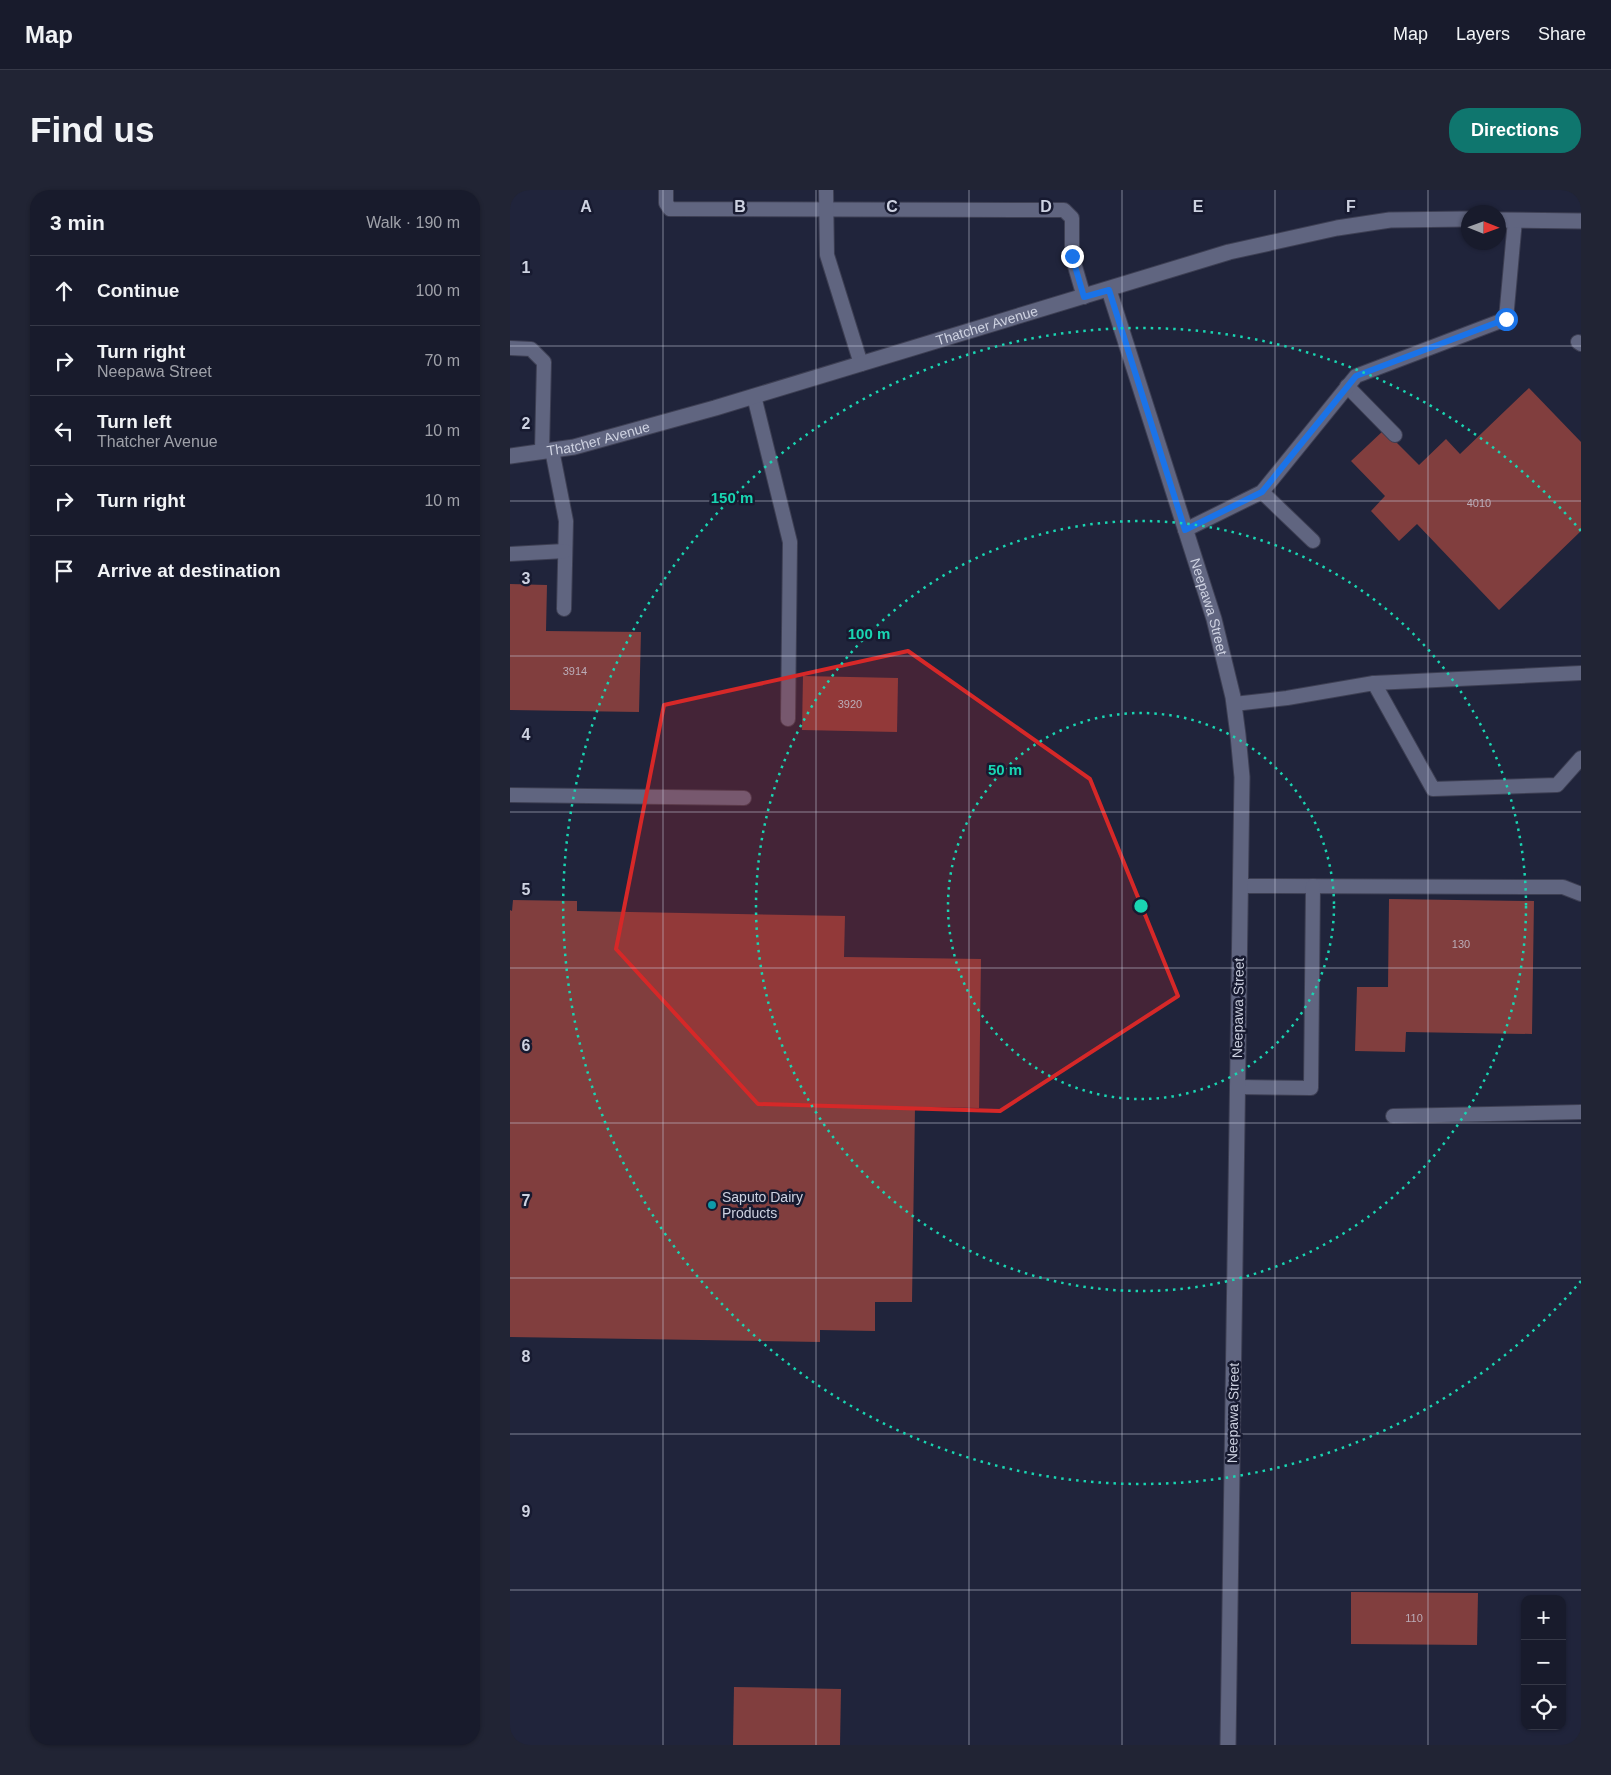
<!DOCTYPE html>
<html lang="en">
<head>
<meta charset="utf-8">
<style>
  :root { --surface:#181b2c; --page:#212434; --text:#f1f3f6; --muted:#9fa1a9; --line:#363948; --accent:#0f766e }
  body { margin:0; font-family:Arial,sans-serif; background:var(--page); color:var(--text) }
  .controls { position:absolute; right:15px; bottom:15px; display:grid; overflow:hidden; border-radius:10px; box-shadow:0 1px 4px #0004 }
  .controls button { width:45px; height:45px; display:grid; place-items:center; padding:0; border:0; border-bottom:1px solid var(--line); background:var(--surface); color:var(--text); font:25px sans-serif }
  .compass { position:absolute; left:951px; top:15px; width:45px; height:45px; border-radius:50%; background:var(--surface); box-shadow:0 1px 4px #0004; rotate:91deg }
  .stop { position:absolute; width:15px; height:15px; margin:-11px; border:4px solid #1a73e8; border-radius:50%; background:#fff }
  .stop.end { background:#1a73e8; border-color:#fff; box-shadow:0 1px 5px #0008 }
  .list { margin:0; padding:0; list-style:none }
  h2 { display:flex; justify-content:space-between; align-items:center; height:65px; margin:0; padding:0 20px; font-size:21px }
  h2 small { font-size:16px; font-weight:400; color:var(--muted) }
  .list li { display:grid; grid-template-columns:32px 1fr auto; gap:15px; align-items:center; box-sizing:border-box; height:70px; padding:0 20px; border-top:1px solid var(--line) }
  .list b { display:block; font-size:19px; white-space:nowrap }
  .list p { margin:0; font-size:16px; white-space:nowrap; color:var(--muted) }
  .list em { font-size:16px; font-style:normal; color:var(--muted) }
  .icon { flex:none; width:28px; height:28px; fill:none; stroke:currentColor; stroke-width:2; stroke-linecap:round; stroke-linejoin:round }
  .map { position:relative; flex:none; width:1071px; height:1555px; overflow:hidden; border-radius:20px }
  header { display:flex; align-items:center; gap:30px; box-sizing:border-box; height:70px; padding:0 25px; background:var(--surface); border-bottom:1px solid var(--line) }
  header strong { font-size:24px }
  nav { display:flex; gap:28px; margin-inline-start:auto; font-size:18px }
  .intro { display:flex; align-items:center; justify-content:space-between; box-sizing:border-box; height:120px; padding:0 30px }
  h1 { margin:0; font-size:35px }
  .button { padding:12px 22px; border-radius:20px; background:var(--accent); color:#fff; font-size:18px; font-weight:700 }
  main { display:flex; gap:30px; padding:0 30px }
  aside { flex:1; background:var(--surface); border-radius:20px; box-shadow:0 1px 4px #0004 }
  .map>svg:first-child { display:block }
  .building { fill:#813e3e }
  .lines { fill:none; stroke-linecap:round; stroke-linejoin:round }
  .service-casing { stroke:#3d3f53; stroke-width:16 }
  .minor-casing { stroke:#3d3f53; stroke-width:17 }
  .service { stroke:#606580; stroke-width:14 }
  .minor { stroke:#606580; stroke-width:15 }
  .route { stroke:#1a73e8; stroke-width:6 }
  .marked { fill:#d62828; fill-opacity:0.2; stroke:#d62828; stroke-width:4; stroke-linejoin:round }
  .grid { fill:none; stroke:#ced2e1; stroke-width:1; stroke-opacity:0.55 }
  .ring { fill:none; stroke:#19d5b2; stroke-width:2.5; stroke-dasharray:2.5 5 }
  .culture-dot { fill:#0f9aa8; stroke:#171a30; stroke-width:2 }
  .labels { text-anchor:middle; stroke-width:5; stroke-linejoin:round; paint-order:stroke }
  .number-label { font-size:11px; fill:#bbadb8 }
  .street-label { font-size:14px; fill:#ced2e1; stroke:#171a30 }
  .poi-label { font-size:14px; fill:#ced2e1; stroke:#171a30; text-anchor:start }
  .grid-label { font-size:16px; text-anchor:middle; font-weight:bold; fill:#ced2e1; stroke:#171a30; stroke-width:5; stroke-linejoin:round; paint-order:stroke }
  .centre { fill:#19d5b2; stroke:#171a30; stroke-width:2.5 }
  .ring-label { font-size:15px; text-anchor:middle; font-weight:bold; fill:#19d5b2; stroke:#171a30; stroke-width:5; stroke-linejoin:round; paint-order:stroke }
</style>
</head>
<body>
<header>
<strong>Map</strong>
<nav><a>Map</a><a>Layers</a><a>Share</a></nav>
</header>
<div class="intro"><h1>Find us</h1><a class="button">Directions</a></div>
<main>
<aside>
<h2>3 min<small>Walk · 190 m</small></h2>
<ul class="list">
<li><svg class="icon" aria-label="ahead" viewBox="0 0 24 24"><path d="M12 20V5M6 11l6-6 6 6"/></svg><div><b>Continue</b></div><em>100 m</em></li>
<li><svg class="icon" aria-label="right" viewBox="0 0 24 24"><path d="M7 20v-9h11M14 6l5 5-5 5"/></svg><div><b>Turn right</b><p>Neepawa Street</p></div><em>70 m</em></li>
<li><svg class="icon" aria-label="left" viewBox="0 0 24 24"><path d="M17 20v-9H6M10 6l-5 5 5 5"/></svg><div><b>Turn left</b><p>Thatcher Avenue</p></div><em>10 m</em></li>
<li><svg class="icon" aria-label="right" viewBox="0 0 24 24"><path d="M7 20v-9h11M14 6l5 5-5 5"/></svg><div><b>Turn right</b></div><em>10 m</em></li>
<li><svg class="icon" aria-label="arrive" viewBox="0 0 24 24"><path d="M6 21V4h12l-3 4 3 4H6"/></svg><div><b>Arrive at destination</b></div></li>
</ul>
</aside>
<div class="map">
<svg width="1071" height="1555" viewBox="0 0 1071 1555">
  <rect width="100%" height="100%" fill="#20243b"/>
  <g class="building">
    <path d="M1019,198l52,54v89l-82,79 -82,-86 -18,17 -28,-30 14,-15 -34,-35 33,-31 35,35 27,-26 14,15z"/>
    <path d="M0,394l37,1 -1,46 95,1 -2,80 -129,-2z"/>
    <path d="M293,486l95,2 -1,54 -95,-2z"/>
    <path d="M879,709l145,2 -2,133 -126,-2 -1,20 -50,-1 2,-64h31z"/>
    <path d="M3,710l64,1v10l268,5 -1,41 137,2 -2,149 -64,-1 -3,195h-37v29l-55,-1v12l-310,-5v-427l2,1z"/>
    <path d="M841,1402l127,1 -1,52 -126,-1z"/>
    <path d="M224,1497l107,2 -1,56h-107z"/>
  </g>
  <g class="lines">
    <g class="service-casing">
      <g id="service">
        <path d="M156,0v13l4,6 394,1 8,8v38l12,41"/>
        <path d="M316,0l1,65 34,109"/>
        <path d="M1068,152l3,2"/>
        <path d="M0,158l21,1 13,13 -2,89"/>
        <path d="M837,196l48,49"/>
        <path d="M244,206l36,146 -2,177"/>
        <path d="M42,260l14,71 -2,88"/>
        <path d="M752,302l51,49"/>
        <path d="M675,340l77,-38 94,-116 150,-57 9,-99"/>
        <path d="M0,364l55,-3"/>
        <path d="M864,493l207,-10"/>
        <path d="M724,514l53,-6 87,-15 59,106 124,-4 24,-27"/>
        <path d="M0,605l234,3"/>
        <path d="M730,696l323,1 18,7"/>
        <path d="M727,897l74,1 2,-202"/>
        <path d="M883,926l188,-4"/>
      </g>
    </g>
    <g class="minor-casing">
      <g id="minor">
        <path d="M988,30l83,1"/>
        <path id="s1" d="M599,100l105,329 19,78 5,38 4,42 -14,968"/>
        <path id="s2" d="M0,266l64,-9 141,-39 514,-156 108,-24 53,-8 78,-1"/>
      </g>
    </g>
    <use href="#service" class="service"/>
    <use href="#minor" class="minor"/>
  </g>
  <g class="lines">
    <path class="route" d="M562,66l12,41 25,-7 76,240 77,-38 94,-116 150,-57"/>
  </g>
  <path class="marked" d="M398,461l182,128 88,217 -178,115 -242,-7 -142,-155 48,-244z"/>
  <path class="grid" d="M153,0v1555M306,0v1555M459,0v1555M612,0v1555M765,0v1555M918,0v1555M0,156h1071M0,311h1071M0,466h1071M0,622h1071M0,778h1071M0,933h1071M0,1088h1071M0,1244h1071M0,1400h1071"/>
  <g class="ring">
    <circle cx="631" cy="716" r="193"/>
    <circle cx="631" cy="716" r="385"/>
    <path d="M1071 1091A578 578 0 1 1 1071 341"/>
  </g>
  <circle class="culture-dot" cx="202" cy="1015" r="5"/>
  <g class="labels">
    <g class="number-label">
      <text x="969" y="317">4010</text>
      <text x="65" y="485">3914</text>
      <text x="340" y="518">3920</text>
      <text x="951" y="758">130</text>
      <text x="904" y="1432">110</text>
    </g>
    <g class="street-label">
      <text dy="5" stroke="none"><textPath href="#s2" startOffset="495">Thatcher Avenue</textPath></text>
      <text dy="5" stroke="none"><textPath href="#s2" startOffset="90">Thatcher Avenue</textPath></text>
      <text dy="5" stroke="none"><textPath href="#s1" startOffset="332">Neepawa Street</textPath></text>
      <text transform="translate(728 818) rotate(-89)" y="5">Neepawa Street</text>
      <text transform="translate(723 1223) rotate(-89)" y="5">Neepawa Street</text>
    </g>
    <g class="poi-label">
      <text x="212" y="1012">Saputo Dairy<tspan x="212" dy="16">Products</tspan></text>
    </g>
  </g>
  <g class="grid-label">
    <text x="76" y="22">A</text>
    <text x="230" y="22">B</text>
    <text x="382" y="22">C</text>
    <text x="536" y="22">D</text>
    <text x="688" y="22">E</text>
    <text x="841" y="22">F</text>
    <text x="16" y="83">1</text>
    <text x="16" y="239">2</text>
    <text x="16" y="394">3</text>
    <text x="16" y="550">4</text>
    <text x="16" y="705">5</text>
    <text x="16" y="861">6</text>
    <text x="16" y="1016">7</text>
    <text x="16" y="1172">8</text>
    <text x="16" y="1327">9</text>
  </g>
  <circle cx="631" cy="716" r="8" class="centre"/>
  <g class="ring-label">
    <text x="222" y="313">150 m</text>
    <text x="359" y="449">100 m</text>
    <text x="495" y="585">50 m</text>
  </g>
</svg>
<div class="controls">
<button>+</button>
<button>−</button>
<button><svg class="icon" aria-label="locate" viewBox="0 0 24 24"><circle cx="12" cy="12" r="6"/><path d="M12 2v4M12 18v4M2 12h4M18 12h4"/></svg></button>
</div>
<svg class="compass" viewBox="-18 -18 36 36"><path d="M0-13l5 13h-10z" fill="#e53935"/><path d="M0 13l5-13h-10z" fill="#9fa1a9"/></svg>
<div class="stop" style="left:996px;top:129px"></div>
<div class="stop end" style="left:562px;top:66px"></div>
</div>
</main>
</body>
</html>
